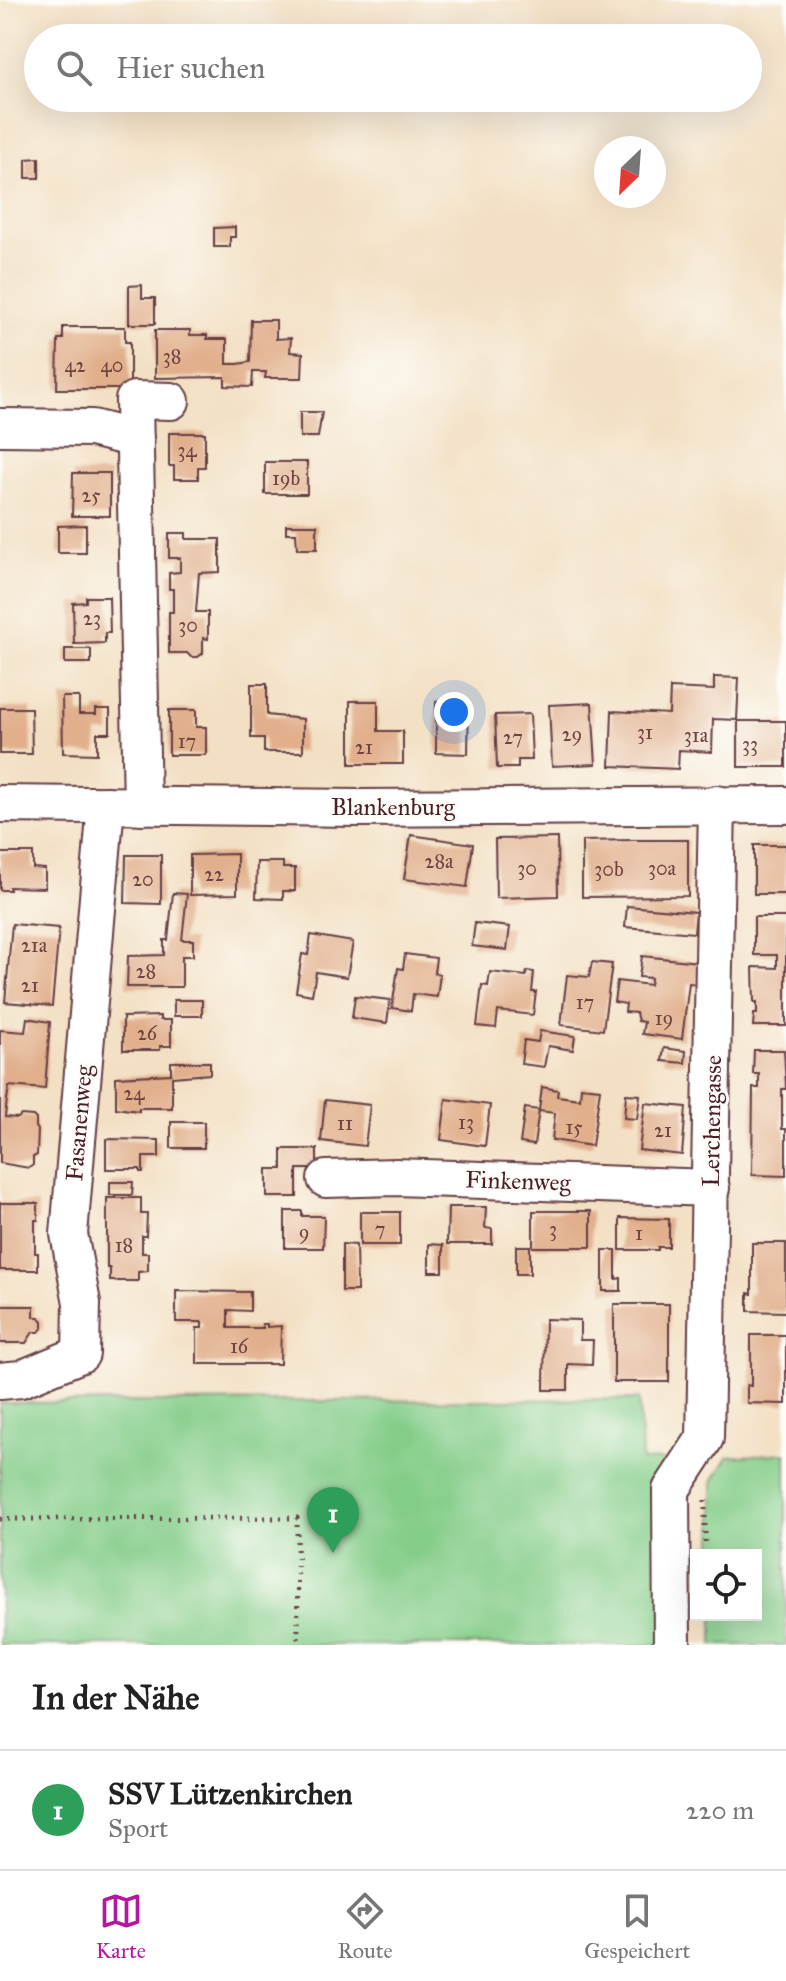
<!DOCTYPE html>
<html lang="de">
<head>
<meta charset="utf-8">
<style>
  :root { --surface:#fff; --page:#f2f2f2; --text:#222; --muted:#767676; --line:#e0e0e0; --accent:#b5179e }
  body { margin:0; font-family:"IM FELL Great Primer",serif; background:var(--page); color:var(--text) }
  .controls { position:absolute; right:24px; bottom:24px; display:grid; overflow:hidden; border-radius:0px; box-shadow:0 8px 32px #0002 }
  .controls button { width:72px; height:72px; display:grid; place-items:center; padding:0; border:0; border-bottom:2px solid var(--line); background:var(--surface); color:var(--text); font:40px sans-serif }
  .compass { position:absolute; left:594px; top:136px; width:72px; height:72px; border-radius:50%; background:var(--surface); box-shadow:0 8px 32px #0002; rotate:205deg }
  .you { position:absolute; left:454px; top:712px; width:28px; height:28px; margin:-20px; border:6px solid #fff; border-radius:50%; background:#1a73e8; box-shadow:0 0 0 12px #1a73e833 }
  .badge { display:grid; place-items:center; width:52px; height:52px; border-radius:50%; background:var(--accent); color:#fff; font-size:26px; font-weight:700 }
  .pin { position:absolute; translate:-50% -66px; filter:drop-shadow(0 2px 4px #0008) }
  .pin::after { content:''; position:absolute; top:42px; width:28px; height:24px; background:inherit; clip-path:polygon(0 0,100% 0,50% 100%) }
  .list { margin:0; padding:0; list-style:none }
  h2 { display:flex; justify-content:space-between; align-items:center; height:104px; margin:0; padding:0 32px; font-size:34px }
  h2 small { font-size:26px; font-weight:400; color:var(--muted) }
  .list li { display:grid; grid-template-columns:52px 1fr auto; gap:24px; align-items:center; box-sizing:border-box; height:120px; padding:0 32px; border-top:2px solid var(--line) }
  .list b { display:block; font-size:30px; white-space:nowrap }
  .list p { margin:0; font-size:26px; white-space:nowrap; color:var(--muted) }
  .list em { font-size:26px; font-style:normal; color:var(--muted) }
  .icon { flex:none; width:44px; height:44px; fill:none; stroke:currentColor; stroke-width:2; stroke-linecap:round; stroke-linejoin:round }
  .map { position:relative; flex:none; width:786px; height:1645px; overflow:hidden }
  .search { position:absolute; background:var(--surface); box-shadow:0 8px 32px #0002; left:24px; right:24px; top:24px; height:88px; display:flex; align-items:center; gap:20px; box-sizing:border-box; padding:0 28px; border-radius:44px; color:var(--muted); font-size:30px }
  .sheet { height:224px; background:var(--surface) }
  nav { display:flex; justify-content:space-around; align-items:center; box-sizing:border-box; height:112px; border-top:2px solid var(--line); background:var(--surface); font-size:22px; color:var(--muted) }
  nav a { display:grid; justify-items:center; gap:4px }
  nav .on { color:var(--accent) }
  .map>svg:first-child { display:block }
  .green { fill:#84cd89; stroke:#67765a; stroke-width:2 }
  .building { fill:#e1af8b }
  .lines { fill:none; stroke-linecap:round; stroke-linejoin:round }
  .minor-casing { stroke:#633c42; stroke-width:40 }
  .path { stroke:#633c42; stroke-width:5; stroke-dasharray:2 6; stroke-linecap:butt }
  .minor { stroke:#fff; stroke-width:36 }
  .labels { text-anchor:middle; stroke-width:6; stroke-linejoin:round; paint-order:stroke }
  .number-label { font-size:20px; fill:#704343 }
  .street-label { font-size:24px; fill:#4a1f2b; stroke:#fdfcf7 }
</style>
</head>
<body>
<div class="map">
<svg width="786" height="1645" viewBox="0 0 786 1645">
  <rect width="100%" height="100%" fill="#fdfcf7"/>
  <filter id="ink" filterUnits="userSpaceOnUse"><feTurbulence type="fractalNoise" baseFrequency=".0125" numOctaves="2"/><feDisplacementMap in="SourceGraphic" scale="16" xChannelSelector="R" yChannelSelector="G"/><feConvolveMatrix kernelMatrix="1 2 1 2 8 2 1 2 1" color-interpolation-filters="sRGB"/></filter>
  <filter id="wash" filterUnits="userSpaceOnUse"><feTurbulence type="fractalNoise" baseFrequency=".006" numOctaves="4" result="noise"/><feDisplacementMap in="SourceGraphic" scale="32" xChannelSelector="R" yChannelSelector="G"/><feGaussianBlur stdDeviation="1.8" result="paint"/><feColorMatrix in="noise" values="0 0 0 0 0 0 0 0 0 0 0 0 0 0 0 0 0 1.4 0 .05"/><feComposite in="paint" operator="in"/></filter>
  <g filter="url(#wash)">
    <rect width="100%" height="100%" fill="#f3e0c4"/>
    <g class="green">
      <path d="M639,1399l3,62 23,-1 1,185h-666v-242z"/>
      <path d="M786,1453v192h-73v-30h43v-60h-43v-74l15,-24z"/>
    </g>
    <g id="blocks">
      <g class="building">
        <path d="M39,158v20h-13v-19z"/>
        <path d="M235,227v10h-5v10h-16v-19z"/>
        <path d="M142,285v13h13v26h-26v-38z"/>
        <path d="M251,320h25v19l15,-1 -1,14 13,1 -1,25h-37l1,-6h-13l-1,15 -27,-1v-9l-70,1v-48h35v5h17v4h20v25h11l12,-2z"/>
        <path d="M63,327h62v15h5v47h-73l1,-50h5z"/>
        <path d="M300,412h22l-4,25h-18z"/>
        <path d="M169,433h36v34h-7v12h-24v-13h-5z"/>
        <rect x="265" y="462" width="42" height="32"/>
        <path d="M73,473h37v43h-38z"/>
        <path d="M86,525v28h-28v-27z"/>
        <path d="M286,525h31v24h-20l-1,-16h-10z"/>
        <path d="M169,533h17v6h34v33l-21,1 -3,39h12v27l-5,-1v15l-5,4h-7l-4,-4h-18v-41h4v-23h-4v-16l11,-1v-14h-11z"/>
        <path d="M86,597h23l1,36h-5v10l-31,1 -1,-41 13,-1z"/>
        <rect x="65" y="649" width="26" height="14"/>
        <path d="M714,677l25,1 -2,42 -24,-1 -1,33 -33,-2 -1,19 -68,-3 2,-55 57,3 1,-26 44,2z"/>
        <path d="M251,684h16v31l36,4v33h-39v-14h-13z"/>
        <path d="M62,697h17v17h17v-5h14v24h-13v21l-34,-1z"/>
        <path d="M350,701h28v30h25v33h-53z"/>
        <path d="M436,701l33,1 -1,52 -32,-1z"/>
        <path d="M592,703l4,61 -44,2 -3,-61z"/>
        <path d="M0,708h31l1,46h-32z"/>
        <path d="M169,710h27v17h10v28h-37z"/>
        <path d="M530,714l2,46h-14v8h-21l-2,-53z"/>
        <rect x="738" y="721" width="48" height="46"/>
        <path d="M411,835l62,9 -6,43 -63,-8z"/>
        <path d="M557,838l1,58 -62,2 -1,-59z"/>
        <path d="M635,840h53v56l-106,1v-56z"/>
        <rect x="754" y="845" width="32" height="49"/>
        <path d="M0,853h33v15l12,1v19l-36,-1 1,3h-10z"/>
        <path d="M237,854v40l-47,1v-40z"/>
        <path d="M126,855h35v49l-36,-1z"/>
        <path d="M257,862h26v6h12v23h-12v8l-27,-1z"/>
        <path d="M173,893l14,1 -5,46h11v16h-11v31h-55l1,-31 36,-1v-15h4z"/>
        <path d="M627,906l69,6 -2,21 -69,-6z"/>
        <path d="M754,917h32v109h-33l1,-12h3v-12h-3l-1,-35 24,1v-13h-23z"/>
        <path d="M475,923l35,4 -3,23 -35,-4z"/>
        <path d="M12,924l47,4 -7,78 -47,-4z"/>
        <path d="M311,935l42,7 -6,35 -31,-5 -4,23 -16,-3 6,-38 6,1z"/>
        <path d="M405,954l31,4 -2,15 6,1 -3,23 -24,-3 -2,17 -19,-3 6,-40 5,1z"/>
        <path d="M642,956l56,6v22l-9,-1 -7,56 -40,-5 2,-12 -6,-1 -2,-8 -11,-1 1,-8 -12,-2 3,-21 33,4 1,-7 -12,-1z"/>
        <path d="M592,962l20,2 -9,66 -42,-5 6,-50 22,2z"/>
        <path d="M527,971l7,1 -2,20h4l-3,23 -35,-4 -2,17 -19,-2 5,-41 6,1 2,-14 36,4z"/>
        <path d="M355,996l35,4 -3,23 -35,-5z"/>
        <rect x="174" y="1000" width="28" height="16"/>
        <path d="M160,1016v4h11v26h-11v4h-37v-33z"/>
        <path d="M27,1018l23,4 -5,67 -36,-3 -2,14 -2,17 13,1 3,-3 12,1 3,3v8l2,3 -1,25 -4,2v8l-4,3 -29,-5v-133l25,2z"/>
        <path d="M540,1031l35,5 -2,14 -25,-4 -4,21 -23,-3 3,-24 14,2z"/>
        <path d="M664,1048l22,3 -1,12 -23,-2z"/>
        <path d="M754,1050h30l2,39h-4v40h4v47l-34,-1 1,-87h6v-14h-6z"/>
        <path d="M171,1062h39v12l-38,3v31h-33v3l-23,-3v-31l55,-3z"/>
        <path d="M542,1087l16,3 -1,6 23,3 1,-12 19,2 -8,57 -40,-6 3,-27 -16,-2z"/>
        <path d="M626,1094l14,1 -3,24 -13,-1z"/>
        <path d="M446,1099l44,6 -5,41 -44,-6z"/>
        <path d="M325,1100l45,5 -5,41 -44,-5z"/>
        <path d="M645,1103l41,4 -4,48 -43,-5z"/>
        <path d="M525,1108l14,2 -5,35 -14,-2z"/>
        <rect x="171" y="1122" width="33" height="26"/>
        <path d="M106,1139l53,1v17h-16v15h-3v-3h-34z"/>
        <path d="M282,1149h35v20h-20v28h-30v-28h15z"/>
        <path d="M110,1182h23l-1,13h-22z"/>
        <path d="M107,1198h34v16h6l-1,22h-4v17h6v18l-10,1v9h-28v-13h-3z"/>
        <path d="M0,1203h38v17h-3v33h3v17h-38z"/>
        <path d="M448,1207h38l-1,21 7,1v15h-45z"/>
        <path d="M285,1211h17v5h22l-1,32h-38z"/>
        <rect x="533" y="1211" width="58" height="36"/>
        <rect x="360" y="1212" width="40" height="33"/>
        <path d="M620,1218l49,1v28h-11v3h-38z"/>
        <path d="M752,1243h34v69l-38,-1v-18l4,1z"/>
        <path d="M342,1244l14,1 1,46h-15z"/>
        <path d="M429,1244l14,1v27h-14z"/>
        <rect x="516" y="1246" width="14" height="28"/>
        <path d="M603,1250h13v29l5,-1v13h-18z"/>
        <path d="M176,1291l74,1v19l-22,-1v18h35l-1,-4h5v3l14,-1 -1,38h-83v-36h5v-6h-26z"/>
        <rect x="614" y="1304" width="55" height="78"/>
        <path d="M0,1306h34v11h5l4,4v6l-4,5h-6l-7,11h-26z"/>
        <path d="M545,1319l35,1v20h13l-1,25 -24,-1v26h-24z"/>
        <path d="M751,1335h35v69l-39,-1v-18l4,1z"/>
      </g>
    </g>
  </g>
  <g filter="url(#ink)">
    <use href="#blocks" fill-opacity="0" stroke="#633c42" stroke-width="2"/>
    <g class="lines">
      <g class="minor-casing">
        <g id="minor">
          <path d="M0,427l92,1 43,11"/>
          <path d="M0,804l359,4 427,-3"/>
          <path d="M142,806l-8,-406 37,1"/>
          <path d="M326,1179l70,-2 315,11"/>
          <path d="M0,1381l21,-2 60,-25 1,-51 -13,-69 37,-429"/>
          <path d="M672,1645l-1,-155 34,-52 12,-634"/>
        </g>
      </g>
      <g class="path">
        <path d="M0,1519l297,-1 1,127"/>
        <path d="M705,1542v-46"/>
      </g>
      <use href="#minor" class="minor"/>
    </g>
  </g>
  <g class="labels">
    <g class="number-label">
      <text x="172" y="363">38</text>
      <text x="75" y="372">42</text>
      <text x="112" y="372">40</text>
      <text x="187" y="457">34</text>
      <text x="286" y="485">19b</text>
      <text x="91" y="502">25</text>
      <text x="92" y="625">23</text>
      <text x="188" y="632">30</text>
      <text x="645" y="739">31</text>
      <text x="572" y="741">29</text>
      <text x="696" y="742">31a</text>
      <text x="513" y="744">27</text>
      <text x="187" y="748">17</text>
      <text x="750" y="751">33</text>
      <text x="364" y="754">21</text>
      <text x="439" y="868">28a</text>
      <text x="527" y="875">30</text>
      <text x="662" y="875">30a</text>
      <text x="609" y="876">30b</text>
      <text x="214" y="881">22</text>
      <text x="143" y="886">20</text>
      <text x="34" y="952">21a</text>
      <text x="146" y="978">28</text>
      <text x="30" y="992">21</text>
      <text x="585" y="1009">17</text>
      <text x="664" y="1025">19</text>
      <text x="147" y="1040">26</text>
      <text x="134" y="1100">24</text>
      <text x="466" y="1129">13</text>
      <text x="345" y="1130">11</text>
      <text x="574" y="1134">15</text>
      <text x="663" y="1137">21</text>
      <text x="380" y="1236">7</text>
      <text x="553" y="1236">3</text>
      <text x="304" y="1239">9</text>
      <text x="639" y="1240">1</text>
      <text x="124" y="1252">18</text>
      <text x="239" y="1353">16</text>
    </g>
    <g class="street-label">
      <text x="393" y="815">Blankenburg</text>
      <text transform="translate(712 1121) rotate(-89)" y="8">Lerchengasse</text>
      <text transform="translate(79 1123) rotate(-85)" y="8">Fasanenweg</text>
      <text transform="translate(518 1181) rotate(2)" y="8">Finkenweg</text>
    </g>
  </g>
</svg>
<div class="controls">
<button><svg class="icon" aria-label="locate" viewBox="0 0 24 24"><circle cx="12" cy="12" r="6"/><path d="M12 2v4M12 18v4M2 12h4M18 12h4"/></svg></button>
</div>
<svg class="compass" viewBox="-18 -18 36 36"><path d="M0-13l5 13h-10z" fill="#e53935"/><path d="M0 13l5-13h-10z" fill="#767676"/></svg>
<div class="you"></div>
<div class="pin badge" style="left:333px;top:1553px;background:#2e9e5b">1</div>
<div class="search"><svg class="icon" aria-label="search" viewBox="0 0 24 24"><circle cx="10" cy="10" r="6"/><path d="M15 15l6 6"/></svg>Hier suchen</div>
</div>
<section class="sheet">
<h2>In der Nähe<small></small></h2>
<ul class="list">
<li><span class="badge" style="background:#2e9e5b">1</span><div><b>SSV Lützenkirchen</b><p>Sport</p></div><em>220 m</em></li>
</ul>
</section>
<nav>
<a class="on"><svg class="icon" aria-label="map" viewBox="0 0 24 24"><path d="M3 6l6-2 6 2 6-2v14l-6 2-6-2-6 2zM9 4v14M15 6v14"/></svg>Karte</a>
<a><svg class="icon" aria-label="directions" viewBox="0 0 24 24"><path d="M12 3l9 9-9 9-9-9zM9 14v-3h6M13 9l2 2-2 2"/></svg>Route</a>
<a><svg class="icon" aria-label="saved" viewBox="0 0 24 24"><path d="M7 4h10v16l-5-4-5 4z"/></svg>Gespeichert</a>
</nav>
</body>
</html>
